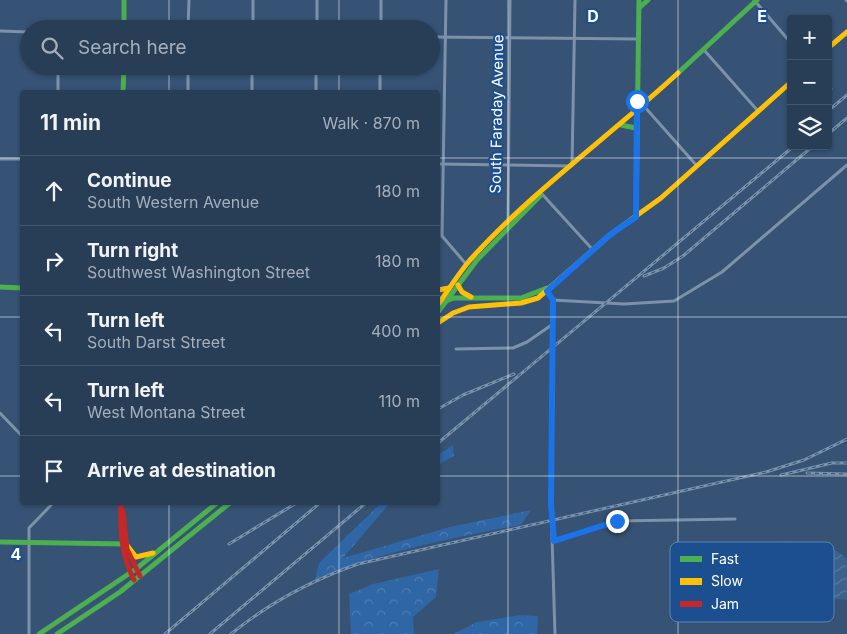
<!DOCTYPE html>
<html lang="en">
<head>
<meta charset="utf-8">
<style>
  :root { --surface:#283e57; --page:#344961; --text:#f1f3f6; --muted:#a5aeba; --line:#44576d }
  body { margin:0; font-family:Inter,sans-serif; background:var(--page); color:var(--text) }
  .controls { position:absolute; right:15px; top:15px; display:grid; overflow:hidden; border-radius:5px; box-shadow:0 1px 4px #0004 }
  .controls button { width:45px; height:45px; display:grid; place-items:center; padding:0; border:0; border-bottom:1px solid var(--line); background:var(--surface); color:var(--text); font:25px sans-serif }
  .stop { position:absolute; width:15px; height:15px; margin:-11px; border:4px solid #1a73e8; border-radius:50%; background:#fff }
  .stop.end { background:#1a73e8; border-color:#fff; box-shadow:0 1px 5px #0008 }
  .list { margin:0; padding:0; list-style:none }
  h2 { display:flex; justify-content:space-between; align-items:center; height:65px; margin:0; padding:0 20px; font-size:21px }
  h2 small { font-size:16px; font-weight:400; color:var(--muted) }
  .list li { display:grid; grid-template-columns:32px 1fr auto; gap:15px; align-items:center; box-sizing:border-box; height:70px; padding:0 20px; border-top:1px solid var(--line) }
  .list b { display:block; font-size:19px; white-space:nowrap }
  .list p { margin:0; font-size:16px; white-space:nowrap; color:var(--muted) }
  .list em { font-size:16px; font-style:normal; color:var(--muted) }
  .icon { flex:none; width:28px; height:28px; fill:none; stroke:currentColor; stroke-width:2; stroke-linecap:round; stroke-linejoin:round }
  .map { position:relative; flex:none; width:847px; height:634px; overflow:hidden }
  .search { position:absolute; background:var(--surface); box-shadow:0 1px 4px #0004; left:20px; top:20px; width:420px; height:55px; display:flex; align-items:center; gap:12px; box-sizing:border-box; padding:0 18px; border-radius:28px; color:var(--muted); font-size:19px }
  .panel { position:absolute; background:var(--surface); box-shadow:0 1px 4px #0004; left:20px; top:90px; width:420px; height:415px; border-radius:5px }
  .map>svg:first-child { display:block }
  .forest { fill:url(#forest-crowns) }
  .water { fill:url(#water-waves) }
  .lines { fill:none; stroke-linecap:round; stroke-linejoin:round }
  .street { stroke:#7d92a8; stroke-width:3 }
  .fast { stroke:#4caf50; stroke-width:5 }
  .slow { stroke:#ffc107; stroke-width:5 }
  .jam { stroke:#c62828; stroke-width:5 }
  .rail-casing { stroke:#7e92a7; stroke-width:3 }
  .rail { stroke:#1b4f8f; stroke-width:1; stroke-dasharray:4; stroke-linecap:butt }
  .route { stroke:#1a73e8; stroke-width:6 }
  .grid { fill:none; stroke:#fff; stroke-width:1; stroke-opacity:0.55 }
  .labels { text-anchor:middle; stroke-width:4; stroke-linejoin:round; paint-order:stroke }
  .street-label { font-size:15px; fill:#fff; stroke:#1b4f8f }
  .key { fill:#1b4f8f; stroke:#5f84b1; stroke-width:1 }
  .key-label { font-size:14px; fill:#fff }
  .grid-label { font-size:16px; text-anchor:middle; font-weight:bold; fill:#fff; stroke:#1b4f8f; stroke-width:4; stroke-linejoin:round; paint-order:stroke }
</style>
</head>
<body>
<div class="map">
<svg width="847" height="634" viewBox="0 0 847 634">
  <defs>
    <pattern id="forest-crowns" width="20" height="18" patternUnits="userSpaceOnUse" patternTransform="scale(1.25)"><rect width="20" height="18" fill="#2f66a5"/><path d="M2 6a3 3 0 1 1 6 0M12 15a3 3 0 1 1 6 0" fill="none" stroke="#4e7db2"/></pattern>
    <pattern id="water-waves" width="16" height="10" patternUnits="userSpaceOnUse" patternTransform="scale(1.25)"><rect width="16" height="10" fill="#3b618d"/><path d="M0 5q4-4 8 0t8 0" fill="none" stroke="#58799e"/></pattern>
  </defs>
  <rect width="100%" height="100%" fill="#365274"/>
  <g class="forest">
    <path d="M453,445l1,11 -16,9v-10z"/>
    <path d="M381,503h9l-47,55 107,-31 81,-17 -10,15c-70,13 -140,27 -206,54l4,-16z"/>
    <path d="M439,569l-3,28 -23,20 1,17h-63l-2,-40 24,-10z"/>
    <path d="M521,615l17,1 -1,18h-84l24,-12z"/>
  </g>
  <path class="water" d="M781,542c20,-1 52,1 66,17v41l-38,-4 -6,-5 -16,-17 -1,-18 -7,-10z"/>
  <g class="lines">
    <g class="street">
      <path d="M446,0l-4,236 24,28"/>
      <path d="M754,0l37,43"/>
      <path d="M846,0l1,1"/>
      <path d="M188,29l1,-29"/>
      <path d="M253,29v-29"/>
      <path d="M317,29v-29"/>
      <path d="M381,29v-29"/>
      <path d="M0,31l29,1"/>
      <path d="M431,37l207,2"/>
      <path d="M704,50l54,61"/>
      <path d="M58,66v26"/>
      <path d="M828,86l3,3"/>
      <path d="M188,92v-26"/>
      <path d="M252,92v-26"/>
      <path d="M316,92v-26"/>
      <path d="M380,92v-26"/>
      <path d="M643,105l54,61"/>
      <path d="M0,159h22"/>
      <path d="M438,164l134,2 3,-166"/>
      <path d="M542,194l51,56"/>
      <path d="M508,224l2,-224"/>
      <path d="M546,289l7,11 -2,204 4,130"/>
      <path d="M553,300l71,4 50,-3 48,-29 125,-107"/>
      <path d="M456,349l57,-1 14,-6 26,-18"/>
      <path d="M0,413l22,23"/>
      <path d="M554,541l63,-20 118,-2"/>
      <path d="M29,634v-106l25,-26"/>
    </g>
    <g class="fast">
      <path d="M124,0v29"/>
      <path d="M639,8l9,-8"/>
      <path d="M678,73l79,-73"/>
      <path d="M123,92l1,-26"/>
      <path d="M621,125l15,3"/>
      <path d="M636,217l3,-217"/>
      <path d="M0,287l22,1"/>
      <path d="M438,304l16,-6h67l26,-10"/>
      <path d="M438,312l39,-52 64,-65"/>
      <path d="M0,542l126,2"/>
      <path d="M39,634l97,-65 82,-67"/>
      <path d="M57,634l63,-42 111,-90"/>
    </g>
    <g class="slow">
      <path d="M828,48l19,-16"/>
      <path d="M458,285l4,7 9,5"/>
      <path d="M438,290l11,-2"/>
      <path d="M439,303c10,-14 20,-30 31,-43 61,-68 141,-125 208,-187"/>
      <path d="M438,323l15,-10 16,-6 52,-4 17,-5 73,-64 50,-36 130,-116"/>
      <path d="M126,544l10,13 17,-4"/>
    </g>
    <g class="jam">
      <path d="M121,502c-1,29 0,52 13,78"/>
      <path d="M123,511l4,38 13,27"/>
    </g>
    <g class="rail-casing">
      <g id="rail">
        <path d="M828,111l19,-16"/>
        <path d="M828,134l19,-16"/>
        <path d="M644,276l20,-8 19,-12 130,-110"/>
        <path d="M438,409l25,-14 51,-21"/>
        <path d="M438,443l356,-297"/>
        <path d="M807,473l40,1"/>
        <path d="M781,475l51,-12h15"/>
        <path d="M229,544l69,-42"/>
        <path d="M165,634l156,-132"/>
        <path d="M210,634l157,-132"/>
        <path d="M231,634c38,-31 81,-54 127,-70l408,-92 38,-12 43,-21"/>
      </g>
    </g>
    <use href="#rail" class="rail"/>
  </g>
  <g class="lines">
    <path class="route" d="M617,521l-63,20 -3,-37 2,-204 -6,-9 64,-57 25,-17 1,-116"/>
  </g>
  <path class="grid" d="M169,0v29M339,0v29M508,0v634M678,0v634M169,66v26M339,66v26M0,158h22M438,158h409M0,317h22M438,317h409M0,476h22M438,476h409M169,502v132M339,502v132"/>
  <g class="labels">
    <g class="street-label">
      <text transform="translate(497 114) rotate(-89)" y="5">South Faraday Avenue</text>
    </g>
  </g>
  <rect x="670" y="542" width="164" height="80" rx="8" class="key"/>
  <rect x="680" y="556" width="22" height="6" fill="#4caf50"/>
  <rect x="680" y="578" width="22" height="7" fill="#ffc107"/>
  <rect x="680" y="601" width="22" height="6" fill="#c62828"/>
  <g class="key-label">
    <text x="711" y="564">Fast</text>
    <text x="711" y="586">Slow</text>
    <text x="711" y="609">Jam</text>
  </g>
  <g class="grid-label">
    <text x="593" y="22">D</text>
    <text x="762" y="22">E</text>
    <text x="16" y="560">4</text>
  </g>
</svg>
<div class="controls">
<button>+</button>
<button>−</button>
<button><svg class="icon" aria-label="layers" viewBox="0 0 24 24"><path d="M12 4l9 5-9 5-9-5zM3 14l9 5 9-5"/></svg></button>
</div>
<div class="stop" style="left:637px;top:101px"></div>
<div class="stop end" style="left:617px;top:521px"></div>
<div class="search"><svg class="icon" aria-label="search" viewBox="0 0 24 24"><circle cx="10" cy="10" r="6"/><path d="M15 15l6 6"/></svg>Search here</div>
<section class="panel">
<h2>11 min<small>Walk · 870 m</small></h2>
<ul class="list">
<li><svg class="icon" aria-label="ahead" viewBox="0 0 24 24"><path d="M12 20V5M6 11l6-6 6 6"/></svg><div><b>Continue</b><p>South Western Avenue</p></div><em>180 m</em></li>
<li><svg class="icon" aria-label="right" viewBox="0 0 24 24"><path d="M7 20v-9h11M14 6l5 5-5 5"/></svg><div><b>Turn right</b><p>Southwest Washington Street</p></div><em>180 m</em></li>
<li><svg class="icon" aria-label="left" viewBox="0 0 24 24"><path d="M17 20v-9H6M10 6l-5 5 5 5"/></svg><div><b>Turn left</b><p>South Darst Street</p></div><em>400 m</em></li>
<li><svg class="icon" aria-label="left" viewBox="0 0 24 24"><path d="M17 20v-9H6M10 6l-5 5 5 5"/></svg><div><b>Turn left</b><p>West Montana Street</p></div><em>110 m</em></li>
<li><svg class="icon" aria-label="arrive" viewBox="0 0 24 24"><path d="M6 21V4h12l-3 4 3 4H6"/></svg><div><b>Arrive at destination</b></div></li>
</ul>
</section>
</div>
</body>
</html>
